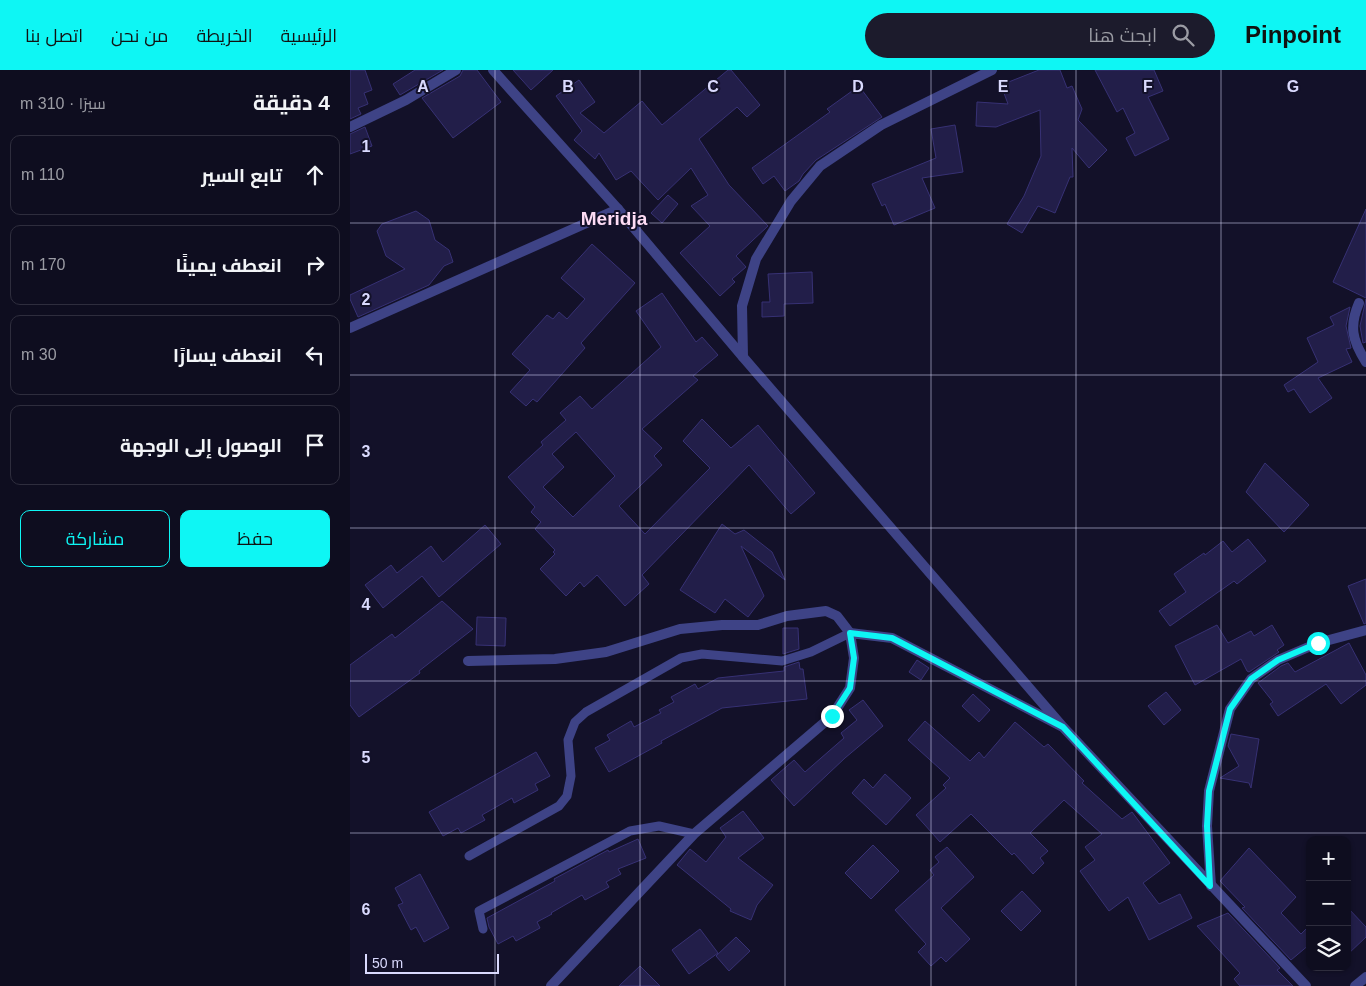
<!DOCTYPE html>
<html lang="ar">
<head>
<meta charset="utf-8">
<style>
  :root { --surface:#0e0d1f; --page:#1c1b2c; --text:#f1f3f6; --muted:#9b9ca4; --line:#2e2d3d; --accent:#0ef6f4 }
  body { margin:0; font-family:Arial,Cairo,sans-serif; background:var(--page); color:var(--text); direction:rtl }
  .controls { position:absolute; right:15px; bottom:15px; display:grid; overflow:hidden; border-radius:10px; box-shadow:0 1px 4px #0004 }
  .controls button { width:45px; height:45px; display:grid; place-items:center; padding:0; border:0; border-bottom:1px solid var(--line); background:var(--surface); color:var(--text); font:25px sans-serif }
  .scale { position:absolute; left:15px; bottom:12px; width:134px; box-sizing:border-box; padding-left:5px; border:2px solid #dadafe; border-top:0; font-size:14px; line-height:18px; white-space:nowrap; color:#dadafe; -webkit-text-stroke:4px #131129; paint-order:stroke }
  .stop { position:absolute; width:15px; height:15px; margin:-11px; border:4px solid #0ef6f4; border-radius:50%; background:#fff }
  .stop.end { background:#0ef6f4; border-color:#fff; box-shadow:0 1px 5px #0008 }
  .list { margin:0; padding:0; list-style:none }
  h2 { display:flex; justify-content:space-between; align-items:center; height:65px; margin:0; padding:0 20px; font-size:21px }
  h2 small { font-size:16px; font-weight:400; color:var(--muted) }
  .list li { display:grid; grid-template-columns:32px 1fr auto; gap:15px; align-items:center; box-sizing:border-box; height:80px; margin:0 10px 10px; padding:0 10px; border:1px solid var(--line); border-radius:10px }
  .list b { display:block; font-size:19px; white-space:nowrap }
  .list em { font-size:16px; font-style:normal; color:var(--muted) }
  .actions { display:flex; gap:10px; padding:15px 20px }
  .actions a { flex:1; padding:11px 0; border:1px solid var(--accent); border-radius:10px; text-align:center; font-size:18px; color:var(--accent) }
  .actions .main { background:var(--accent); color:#111 }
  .icon { flex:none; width:28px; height:28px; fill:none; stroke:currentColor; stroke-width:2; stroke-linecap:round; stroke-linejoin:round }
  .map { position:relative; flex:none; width:1016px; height:916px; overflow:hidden; direction:ltr }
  header { display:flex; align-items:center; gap:30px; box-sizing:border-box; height:70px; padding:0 25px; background:var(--accent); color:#111 }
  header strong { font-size:24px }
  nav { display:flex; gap:28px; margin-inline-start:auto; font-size:18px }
  .search { width:350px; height:45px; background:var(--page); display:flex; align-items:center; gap:12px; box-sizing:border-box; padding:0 18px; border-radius:28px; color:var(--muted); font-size:19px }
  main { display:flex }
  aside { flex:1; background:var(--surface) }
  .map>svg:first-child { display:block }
  .building { fill:#221e49; stroke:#373174; fill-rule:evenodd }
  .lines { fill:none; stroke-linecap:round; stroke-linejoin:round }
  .service { stroke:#3e4386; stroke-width:9 }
  .minor { stroke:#3e4386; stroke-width:10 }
  .tertiary { stroke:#3e4386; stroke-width:10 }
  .route { stroke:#0ef6f4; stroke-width:6 }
  .grid { fill:none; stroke:#dadafe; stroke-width:1; stroke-opacity:0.55 }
  .labels { text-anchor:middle; stroke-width:4; stroke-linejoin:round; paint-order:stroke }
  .quarter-label { font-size:19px; font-weight:bold; fill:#fedcf5; stroke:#131129 }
  .grid-label { font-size:16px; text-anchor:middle; font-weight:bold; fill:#dadafe; stroke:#131129; stroke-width:4; stroke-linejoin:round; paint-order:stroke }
</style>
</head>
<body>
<header>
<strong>Pinpoint</strong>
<div class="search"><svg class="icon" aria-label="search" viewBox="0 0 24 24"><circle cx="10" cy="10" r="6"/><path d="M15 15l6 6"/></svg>ابحث هنا</div>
<nav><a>الرئيسية</a><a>الخريطة</a><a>من نحن</a><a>اتصل بنا</a></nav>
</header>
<main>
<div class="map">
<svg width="1016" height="916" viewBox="0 0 1016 916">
  <rect width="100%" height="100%" fill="#131129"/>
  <g class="building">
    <path d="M0,0h15l7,20 -8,3 4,11 -10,4 3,6 -11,5z"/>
    <path d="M65,0h28l-43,25 -7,-11z"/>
    <path d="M113,0h14l24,32 -48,36 -31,-40 38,-22z"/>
    <path d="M163,0h40l-22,20z"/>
    <path d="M378,0h3l29,35 -13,12 -10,-10 -38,32 30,46 39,41 -32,30 10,11 -14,12 3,3 -15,14 -40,-43 30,-27 -19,-20 17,-11 -17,-27 -33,32 -27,-29 -15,9 -17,-27 -4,6 -21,-19 8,-9 -26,-35 23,-16 16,22 -15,11 24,20 38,-32 20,24z"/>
    <path d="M689,0h21l7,18 5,-2 10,23 -4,11 29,30 -18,18 -17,-20 1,29h-3l-15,36 -17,-7 -16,27 -15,-9 17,-28 17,-40 -1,-46 -44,17 -20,-1 1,-24 31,2 -7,-19z"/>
    <path d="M745,0h59l9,21 -15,6 21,42 -34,17 -9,-18 9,-5 -12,-25 -6,4z"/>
    <path d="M509,16l23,31 -66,43 -13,14 -4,7 -14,10 -11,-15 -11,8 -11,-16 78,-56 -3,-3z"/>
    <path d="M605,55l8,47 -41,6 13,30 -41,17 -9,-21 -3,2 -10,-22 64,-26 -5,-29z"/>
    <path d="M15,57l7,19 -22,8v-20z"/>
    <path d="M318,125l10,9 -16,19 -11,-10z"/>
    <path d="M1016,139v89l-33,-16z"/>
    <path d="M66,141l13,9 6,20 14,10 4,12 -9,4 -15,19 -71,32 -8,-18v-4l55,-26 -19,-13 -9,-25 5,-7z"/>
    <path d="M242,174l43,39 -54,60 4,5 -48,54 -4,-3 -7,7 -16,-14 20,-22 -18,-16 35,-39 6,4 6,-7 8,7 18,-20 -24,-21z"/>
    <path d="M462,202l1,31 -29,1v12l-22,1v-15h8l-2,-28z"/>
    <path d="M312,223l34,49 6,-5 16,18 -25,21 5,4 -56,49 20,19 -8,8 8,9 -43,41 26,28 65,-66 -27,-27 19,-22 29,29 27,-23 57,68 -24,21 -42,-49 -107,110 7,9 -24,22 -28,-31 -13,12 -4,-5 -14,14 -26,-27 15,-15 -2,-2 2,-2 -20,-21 6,-7 -10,-10 4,-5 -27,-30 35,-32 -2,-3 25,-22 -6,-7 20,-17 12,13 69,-62 -25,-36zM226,362l39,44 -42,41 -30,-30 21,-20 -12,-13z"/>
    <path d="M1016,229v43l-3,1 -3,-17z"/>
    <path d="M1000,237l-4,19 5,22 -5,1 6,13 -34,16 14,20 -22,15 -16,-24 -6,3 -4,-7 34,-23 -11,-24 27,-13 -4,-8z"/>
    <path d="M915,393l44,42 -25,27 -38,-40z"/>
    <path d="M372,454l13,10 9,-4 28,22 13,28 -44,-34 23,50 -16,21 -23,-18 -10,14 -35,-23z"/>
    <path d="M135,455l16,19 -62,53 -17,-21 -39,32 -18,-23 26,-20 6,8 34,-27 12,16z"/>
    <path d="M898,469l18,22 -29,23 -3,-3 -64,45 -11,-15 27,-19 -12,-18 30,-21 1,2 18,-14 9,11z"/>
    <path d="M1016,509v44l-2,1 -16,-38z"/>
    <path d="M92,531l31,28 -54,42 1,2 -61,44 -9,-12v-40l42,-31 3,4z"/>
    <path d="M127,547l29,1 -1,28 -29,-1z"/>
    <path d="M867,555l11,18 23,-12 3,5 18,-11 12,20 -7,5 2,2 -30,20 -2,-1 -6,-12 -46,26 -20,-39z"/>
    <path d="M433,558h15l1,21 -16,5z"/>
    <path d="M999,573l17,32v10l-25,19 -15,-20 -48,32 -8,-12 3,-2 -15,-19 23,-17 7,-3 7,9z"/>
    <path d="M567,590l12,8 -8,12 -12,-8z"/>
    <path d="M449,592l1,7h3l4,30 -85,9 -61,33 1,2 -53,29 -14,-24 15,-8 -3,-5 24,-14 3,6 27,-14 -2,-3 15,-8 -3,-5 24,-13 3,5 20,-11 66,-7v-4z"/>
    <path d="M816,622l15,18 -17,15 -16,-19z"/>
    <path d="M623,624l17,16 -11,12 -17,-16z"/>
    <path d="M513,630l20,26 -38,32 -51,48 -23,-26 23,-20 11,12 39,-34 -3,-5 16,-13 -8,-10z"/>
    <path d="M575,651l45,40 9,-9 5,6 31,-36 29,25 4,-3 36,37 -2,2 40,36 10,-7 38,51 -27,20 16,21 21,-10 12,24 -43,22 -21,-43 -19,14 -29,-40 15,-11 -10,-13 17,-13 -38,-34 -34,33 18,18 -8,7 4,5 -11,11 -19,-21 -2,2 -41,-41 -31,28 -24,-27 30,-27 -3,-3 7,-7 -42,-38z"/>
    <path d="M881,664l28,5 -8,49 -2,-5 -29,-5 19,-12 -11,-20z"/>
    <path d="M186,682l14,24 -15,8 3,6 -24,13 -2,-5 -30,17 3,5 -24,13 -3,-5 -15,8 -14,-24z"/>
    <path d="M535,704l26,24 -25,27 -34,-32 12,-14 9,9z"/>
    <path d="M393,741l21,27 -26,20 35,27 -16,20 -6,15 -21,-9 1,-2 -54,-44 13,-16 16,13 20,-25 -6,-9z"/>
    <path d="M288,769l8,19 -28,11 3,5 -15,8 3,5 -24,13 -3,-5 -31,18 1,1 -15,8 3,6 -24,13 -3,-5 -15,8 -9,-17 -2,-9 68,-37 -1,-2 54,-29 1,2z"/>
    <path d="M523,775l26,26 -28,28 -26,-26z"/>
    <path d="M597,777l27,30 -33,31 29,31 -24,23 -5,-5 -10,9 -13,-14 8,-8 -31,-34 39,-35 -4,-5 9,-8 -4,-5z"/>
    <path d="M899,778l47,49 -15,16 20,21 9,-9v19l-19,16 -49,-52 3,-1 -25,-26z"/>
    <path d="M70,804l29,54 -25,14 -8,-15 -5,3 -13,-25 5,-2 -8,-15z"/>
    <path d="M672,821l19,20 -20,20 -20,-20z"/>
    <path d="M997,837l19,20v10l-19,18z"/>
    <path d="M878,843l52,55 -3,2 16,16h-53l-6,-7 6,-6 -43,-47z"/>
    <path d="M350,859l18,24 -29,21 -17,-24z"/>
    <path d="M386,867l14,14 -21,20 -13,-15z"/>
    <path d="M290,896l20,20h-41z"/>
  </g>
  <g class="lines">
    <g class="service">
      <path d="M119,786l90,-50 8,-10 4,-20 -3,-36 7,-18 11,-10 95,-54 21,-4 80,7 29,-9 39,-19"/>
      <path d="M133,859l-4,-18 151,-80 29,-5 35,8"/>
    </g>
    <g class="minor">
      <path d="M0,57l56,-27 50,-30"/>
      <path d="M1009,233c-10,23 -7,37 7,59"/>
      <path d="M0,258l268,-119"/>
      <path d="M393,287l-1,-51 14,-47 35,-58 29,-35 61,-41 111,-55"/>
      <path d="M118,591l87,-2 51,-7 74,-23 42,-4h36l29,-9 39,-5 11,5 13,17"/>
      <path d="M861,816l-4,-60 2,-35 21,-82 21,-30 27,-19 40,-17 48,-13"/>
      <path d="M201,916l143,-152 138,-118 18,-28 4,-30 -4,-25 42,5 169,88"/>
      <path d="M1005,916l11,-9"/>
    </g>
    <path class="tertiary" d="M143,0l125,139 125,148 320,370 243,259"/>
  </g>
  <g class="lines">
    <path class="route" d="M482,646l18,-28 4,-30 -4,-25 42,5 171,89 147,159 -3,-60 2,-35 21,-82 21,-30 27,-19 40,-17"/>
  </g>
  <path class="grid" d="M145,0v916M290,0v916M435,0v916M581,0v916M726,0v916M871,0v916M0,153h1016M0,305h1016M0,458h1016M0,611h1016M0,763h1016"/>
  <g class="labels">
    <g class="quarter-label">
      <text x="264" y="155">Meridja</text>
    </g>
  </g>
  <g class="grid-label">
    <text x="73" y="22">A</text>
    <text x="218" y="22">B</text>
    <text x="363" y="22">C</text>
    <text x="508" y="22">D</text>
    <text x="653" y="22">E</text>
    <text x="798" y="22">F</text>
    <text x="943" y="22">G</text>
    <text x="16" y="82">1</text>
    <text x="16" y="235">2</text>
    <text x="16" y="387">3</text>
    <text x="16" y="540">4</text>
    <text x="16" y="693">5</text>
    <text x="16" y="845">6</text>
  </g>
</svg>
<div class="controls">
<button>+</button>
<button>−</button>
<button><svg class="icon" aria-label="layers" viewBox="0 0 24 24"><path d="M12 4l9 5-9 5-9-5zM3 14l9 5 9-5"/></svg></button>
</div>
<div class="scale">50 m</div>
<div class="stop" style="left:968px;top:573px"></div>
<div class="stop end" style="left:482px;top:646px"></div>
</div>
<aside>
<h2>4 دقيقة<small>سيرًا · 310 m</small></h2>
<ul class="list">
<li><svg class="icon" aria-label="ahead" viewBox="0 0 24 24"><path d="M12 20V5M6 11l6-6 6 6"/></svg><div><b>تابع السير</b></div><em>110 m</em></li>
<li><svg class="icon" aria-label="right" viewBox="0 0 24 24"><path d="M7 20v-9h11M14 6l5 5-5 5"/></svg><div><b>انعطف يمينًا</b></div><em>170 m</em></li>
<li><svg class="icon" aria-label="left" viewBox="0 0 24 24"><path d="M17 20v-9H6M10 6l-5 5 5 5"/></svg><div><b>انعطف يسارًا</b></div><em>30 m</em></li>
<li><svg class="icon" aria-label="arrive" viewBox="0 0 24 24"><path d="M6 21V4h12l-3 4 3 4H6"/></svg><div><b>الوصول إلى الوجهة</b></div></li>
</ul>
<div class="actions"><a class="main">حفظ</a><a>مشاركة</a></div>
</aside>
</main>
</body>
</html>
